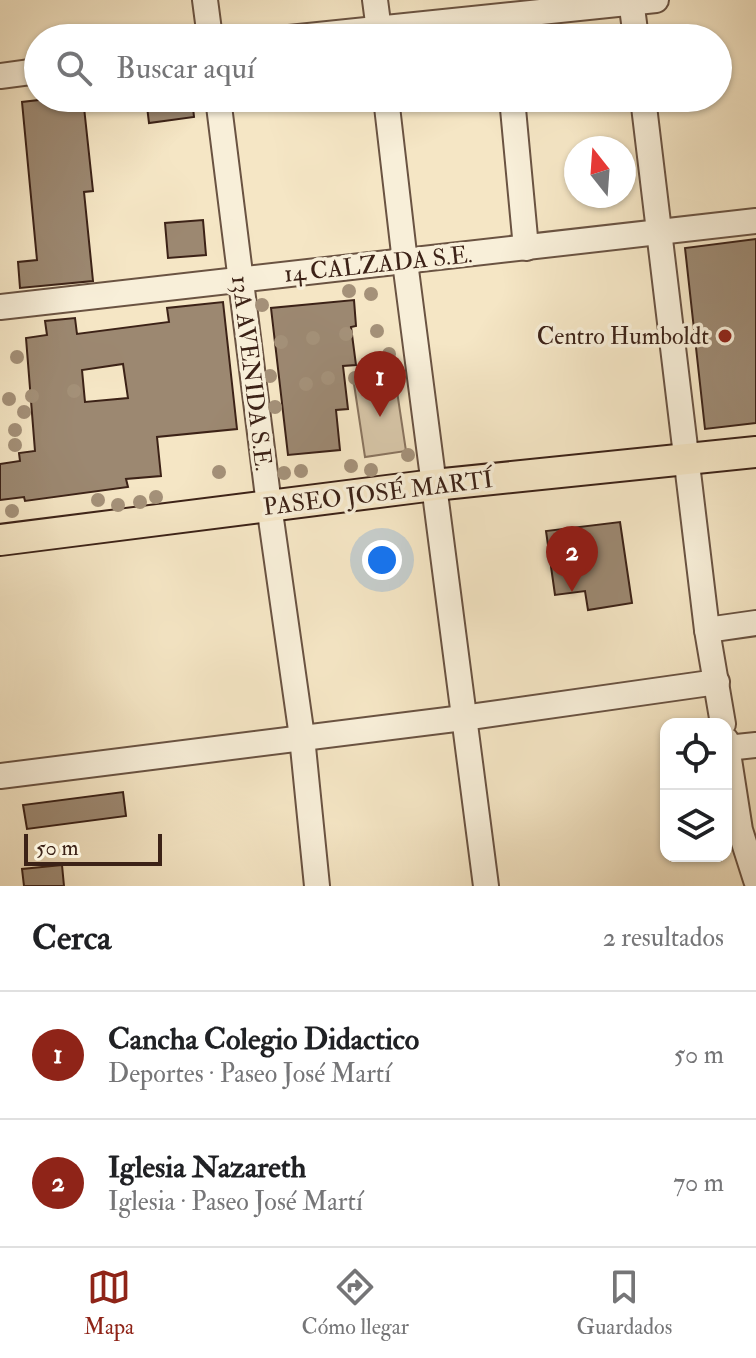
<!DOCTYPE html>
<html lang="es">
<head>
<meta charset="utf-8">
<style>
  :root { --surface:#fff; --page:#f6f6f6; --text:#202124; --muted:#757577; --line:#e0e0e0; --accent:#8f2418 }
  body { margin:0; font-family:"IM FELL Double Pica",serif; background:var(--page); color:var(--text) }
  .controls { position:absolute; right:24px; bottom:24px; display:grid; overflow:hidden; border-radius:16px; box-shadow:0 2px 6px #0004 }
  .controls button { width:72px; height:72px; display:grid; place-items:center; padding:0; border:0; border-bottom:2px solid var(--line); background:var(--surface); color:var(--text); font:40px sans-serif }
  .compass { position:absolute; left:564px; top:136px; width:72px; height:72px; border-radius:50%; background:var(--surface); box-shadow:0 2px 6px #0004; rotate:343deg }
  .scale { position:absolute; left:24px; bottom:20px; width:138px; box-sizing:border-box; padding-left:8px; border:4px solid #3c2217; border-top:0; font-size:22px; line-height:28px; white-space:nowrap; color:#3c2217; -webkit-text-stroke:6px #f8efd9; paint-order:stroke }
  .you { position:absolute; left:382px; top:560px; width:28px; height:28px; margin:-20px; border:6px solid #fff; border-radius:50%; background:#1a73e8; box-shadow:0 0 0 12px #1a73e833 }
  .badge { display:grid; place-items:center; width:52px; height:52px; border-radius:50%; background:var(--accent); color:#fff; font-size:26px; font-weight:700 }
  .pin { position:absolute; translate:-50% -66px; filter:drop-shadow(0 2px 4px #0008) }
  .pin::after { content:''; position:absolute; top:42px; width:28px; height:24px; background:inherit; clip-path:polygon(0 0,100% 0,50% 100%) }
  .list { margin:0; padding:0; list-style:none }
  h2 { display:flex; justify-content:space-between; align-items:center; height:104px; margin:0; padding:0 32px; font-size:34px }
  h2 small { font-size:26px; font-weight:400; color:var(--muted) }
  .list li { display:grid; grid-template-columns:52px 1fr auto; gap:24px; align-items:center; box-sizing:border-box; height:128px; padding:0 32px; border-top:2px solid var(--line) }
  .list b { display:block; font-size:30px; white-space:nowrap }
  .list p { margin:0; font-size:26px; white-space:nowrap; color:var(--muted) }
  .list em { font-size:26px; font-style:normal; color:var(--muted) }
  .icon { flex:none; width:44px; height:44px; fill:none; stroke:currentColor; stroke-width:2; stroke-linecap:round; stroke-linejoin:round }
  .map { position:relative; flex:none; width:756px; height:886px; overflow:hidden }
  .search { position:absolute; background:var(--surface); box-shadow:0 2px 6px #0004; left:24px; right:24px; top:24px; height:88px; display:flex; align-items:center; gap:20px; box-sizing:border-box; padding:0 28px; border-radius:44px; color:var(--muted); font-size:30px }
  .sheet { height:360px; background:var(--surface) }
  nav { display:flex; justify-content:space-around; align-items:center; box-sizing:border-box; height:112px; border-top:2px solid var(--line); background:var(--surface); font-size:22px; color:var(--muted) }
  nav a { display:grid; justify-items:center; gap:4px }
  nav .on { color:var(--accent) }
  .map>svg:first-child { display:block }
  .green { fill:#d6c5a7; stroke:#89745f; stroke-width:2 }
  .building { fill:#9c8871; stroke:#3c2217; stroke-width:2; fill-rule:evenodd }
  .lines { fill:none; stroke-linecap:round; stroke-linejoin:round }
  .minor-casing { stroke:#6a5342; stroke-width:28 }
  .major-casing { stroke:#3c2217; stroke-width:34 }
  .minor { stroke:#f8efd9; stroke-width:24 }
  .major { stroke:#f5e6c5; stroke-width:30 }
  .tree { fill:#a49179 }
  .poi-dot { fill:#8f2418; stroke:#f8efd9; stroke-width:3 }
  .labels { text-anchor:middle; stroke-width:7; stroke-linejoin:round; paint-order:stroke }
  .street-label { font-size:24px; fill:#3c2217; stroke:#f8efd9 }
  .poi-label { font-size:24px; fill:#3c2217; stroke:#f8efd9; text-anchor:end }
</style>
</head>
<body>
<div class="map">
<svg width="756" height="886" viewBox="0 0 756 886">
  <rect width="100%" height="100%" fill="#f5e6c5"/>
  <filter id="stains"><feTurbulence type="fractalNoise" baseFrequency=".0025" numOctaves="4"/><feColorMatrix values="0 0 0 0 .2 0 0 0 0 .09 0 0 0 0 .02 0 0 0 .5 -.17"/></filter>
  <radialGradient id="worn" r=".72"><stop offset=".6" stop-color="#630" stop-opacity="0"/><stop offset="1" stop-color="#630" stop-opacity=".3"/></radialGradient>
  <path class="green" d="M395,378l11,73 -41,6 -11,-73z"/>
  <g class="building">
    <path d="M56,98h27l10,93 -9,1 9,89 -73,7 -2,-26 19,-2 -15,-158z"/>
    <path d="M146,98h46l2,19 -45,6z"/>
    <path d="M203,220l3,35 -38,3 -3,-35z"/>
    <path d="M756,239v184l-51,6 -20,-181z"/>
    <path d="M354,300l2,26 -5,1 5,38 -13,1 5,43 -12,1 4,40 -52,5 -17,-147z"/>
    <path d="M223,302l14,127 -80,8 4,39 -35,3 2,8 -103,14 -1,-4 -24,3v-36l20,-3 -1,-8 16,-2 -9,-113 21,-3 -2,-14 30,-3 2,16 92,-12 -2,-14zM123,364l5,34 -43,4 -3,-32z"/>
    <path d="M620,522l12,81 -44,7 -3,-19 -30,4 -9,-64z"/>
    <path d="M123,792l3,24 -99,13 -4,-24z"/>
    <path d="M62,865l2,21h-40l-2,-17z"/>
  </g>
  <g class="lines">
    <g class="minor-casing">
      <g id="minor">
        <path d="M205,0l5,38"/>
        <path d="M375,0l5,38"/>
        <path d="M631,0l5,38"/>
        <path d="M289,38l367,-38"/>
        <path d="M0,76l38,-5"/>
        <path d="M218,98l51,407 33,232 15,149"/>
        <path d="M386,98l19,164 81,624"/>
        <path d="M512,98l14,150"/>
        <path d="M643,98l64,532 16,94"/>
        <path d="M0,307l756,-86"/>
        <path d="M707,630l49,-7"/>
        <path d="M726,740l14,90 16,50"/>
        <path d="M727,748l29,-3"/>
        <path d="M0,776l463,-58 254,-36"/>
      </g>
    </g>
    <g class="major-casing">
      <path id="major" d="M0,540l434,-55 322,-33"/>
    </g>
    <use href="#minor" class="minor"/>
    <use href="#major" class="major"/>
  </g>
  <g class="tree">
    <circle cx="349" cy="291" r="7"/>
    <circle cx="371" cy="294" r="7"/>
    <circle cx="262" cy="305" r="7"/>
    <circle cx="377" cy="331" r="7"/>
    <circle cx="346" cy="334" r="7"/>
    <circle cx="313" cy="338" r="7"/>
    <circle cx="281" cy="342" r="7"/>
    <circle cx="389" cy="354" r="7"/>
    <circle cx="17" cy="357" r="7"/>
    <circle cx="270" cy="376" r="7"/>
    <circle cx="328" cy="378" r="7"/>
    <circle cx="355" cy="378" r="7"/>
    <circle cx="306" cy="384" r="7"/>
    <circle cx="74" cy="391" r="7"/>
    <circle cx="32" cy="396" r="7"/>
    <circle cx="9" cy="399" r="7"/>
    <circle cx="275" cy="407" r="7"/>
    <circle cx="24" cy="412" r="7"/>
    <circle cx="15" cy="430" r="7"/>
    <circle cx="15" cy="445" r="7"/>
    <circle cx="408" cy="455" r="7"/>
    <circle cx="351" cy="466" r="7"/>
    <circle cx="371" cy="470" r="7"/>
    <circle cx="301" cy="471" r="7"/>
    <circle cx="219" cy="472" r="7"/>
    <circle cx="284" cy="473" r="7"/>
    <circle cx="156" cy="497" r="7"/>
    <circle cx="98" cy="500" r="7"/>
    <circle cx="140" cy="502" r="7"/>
    <circle cx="118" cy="505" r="7"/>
    <circle cx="12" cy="511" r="7"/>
  </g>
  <circle class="poi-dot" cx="725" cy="336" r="8"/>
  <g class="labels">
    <g class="street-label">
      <text transform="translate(378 264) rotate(-6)" y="8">14 CALZADA S.E.</text>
      <text transform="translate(252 373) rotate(83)" y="8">13A AVENIDA S.E.</text>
      <text transform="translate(378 493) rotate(-7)" y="8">PASEO JOSÉ MARTÍ</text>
    </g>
    <g class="poi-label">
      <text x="709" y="344">Centro Humboldt</text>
    </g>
  </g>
  <rect width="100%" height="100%" filter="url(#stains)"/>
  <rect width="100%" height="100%" fill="url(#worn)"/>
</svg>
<div class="controls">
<button><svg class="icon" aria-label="locate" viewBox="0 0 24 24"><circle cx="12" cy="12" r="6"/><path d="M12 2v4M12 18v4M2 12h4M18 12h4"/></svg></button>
<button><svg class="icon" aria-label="layers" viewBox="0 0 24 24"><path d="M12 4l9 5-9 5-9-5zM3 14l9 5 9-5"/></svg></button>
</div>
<svg class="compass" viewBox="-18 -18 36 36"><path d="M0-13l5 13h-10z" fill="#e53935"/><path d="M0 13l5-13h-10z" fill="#757577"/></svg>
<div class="scale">50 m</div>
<div class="you"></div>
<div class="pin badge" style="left:380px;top:417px">1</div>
<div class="pin badge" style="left:572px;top:592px">2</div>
<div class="search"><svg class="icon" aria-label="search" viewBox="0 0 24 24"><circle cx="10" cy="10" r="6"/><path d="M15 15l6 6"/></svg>Buscar aquí</div>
</div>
<section class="sheet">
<h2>Cerca<small>2 resultados</small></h2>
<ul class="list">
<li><span class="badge">1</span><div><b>Cancha Colegio Didactico</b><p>Deportes · Paseo José Martí</p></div><em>50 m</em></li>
<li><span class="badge">2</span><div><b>Iglesia Nazareth</b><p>Iglesia · Paseo José Martí</p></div><em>70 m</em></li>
</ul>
</section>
<nav>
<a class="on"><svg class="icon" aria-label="map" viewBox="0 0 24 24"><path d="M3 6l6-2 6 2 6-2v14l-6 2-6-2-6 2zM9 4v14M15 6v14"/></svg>Mapa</a>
<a><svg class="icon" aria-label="directions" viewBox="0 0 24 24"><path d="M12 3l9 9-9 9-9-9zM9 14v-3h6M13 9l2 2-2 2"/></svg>Cómo llegar</a>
<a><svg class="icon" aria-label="saved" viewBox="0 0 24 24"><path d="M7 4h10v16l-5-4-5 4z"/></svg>Guardados</a>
</nav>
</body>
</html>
